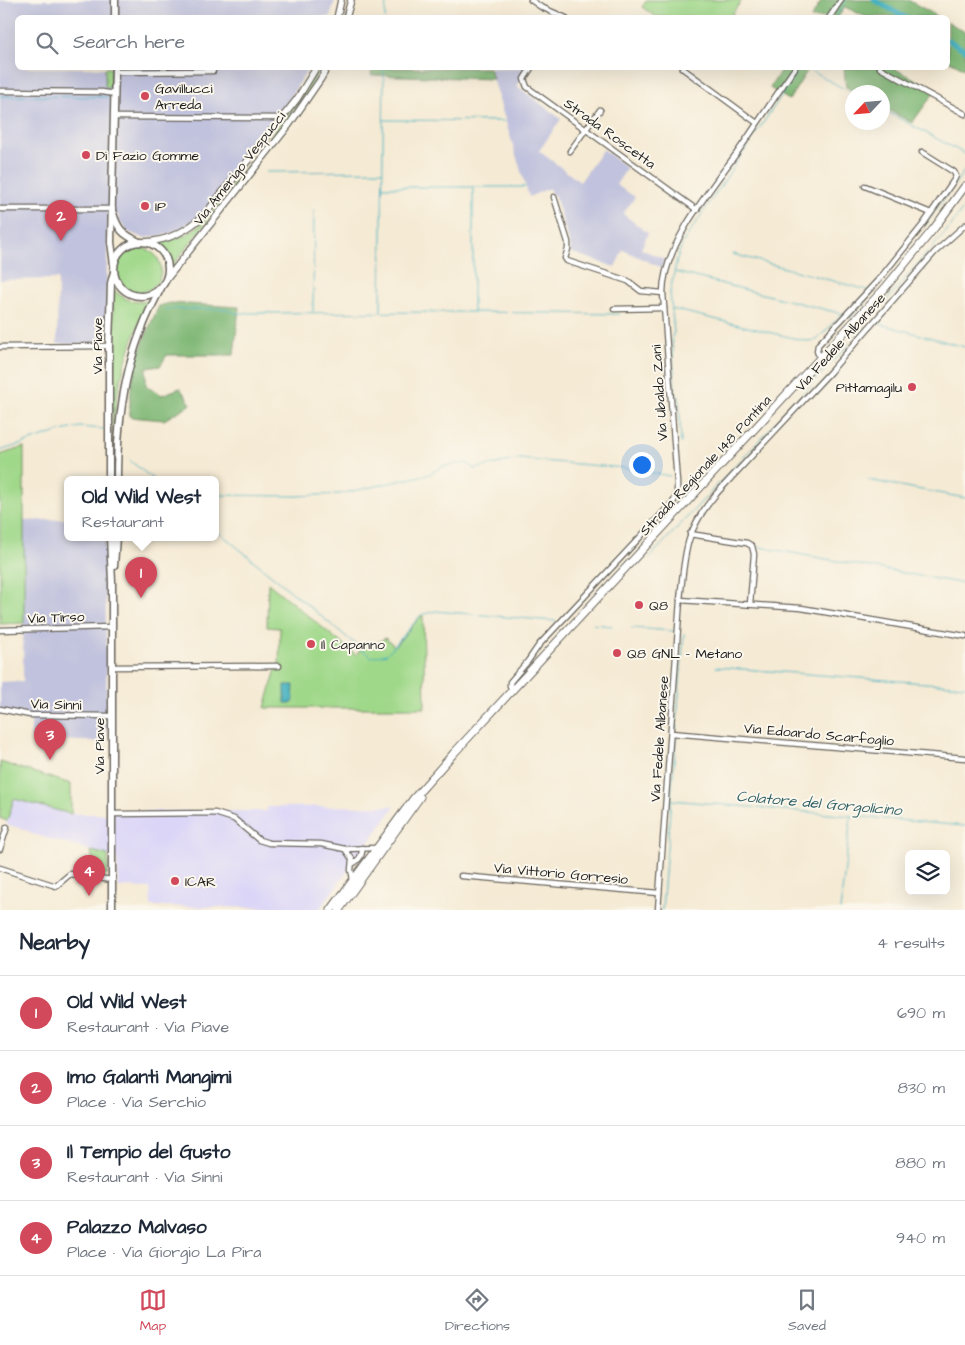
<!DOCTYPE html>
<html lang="en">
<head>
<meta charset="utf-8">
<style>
  :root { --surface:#fff; --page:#f2f2f3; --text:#1f2937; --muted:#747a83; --line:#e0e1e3; --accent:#d1495b }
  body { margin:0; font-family:"Architects Daughter",sans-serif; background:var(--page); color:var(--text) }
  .controls { position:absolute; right:15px; bottom:15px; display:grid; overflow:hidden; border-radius:8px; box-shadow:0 5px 20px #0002 }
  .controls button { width:45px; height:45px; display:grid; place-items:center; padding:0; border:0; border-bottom:1px solid var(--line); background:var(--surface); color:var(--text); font:25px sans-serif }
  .compass { position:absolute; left:845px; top:85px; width:45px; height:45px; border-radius:50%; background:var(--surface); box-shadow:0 5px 20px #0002; rotate:244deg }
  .you { position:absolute; left:641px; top:464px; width:18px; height:18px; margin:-12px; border:4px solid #fff; border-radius:50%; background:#1a73e8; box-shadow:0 0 0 8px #1a73e833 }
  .badge { display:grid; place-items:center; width:32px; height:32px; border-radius:50%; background:var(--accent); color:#fff; font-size:16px; font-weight:700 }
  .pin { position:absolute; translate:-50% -41px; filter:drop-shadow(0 1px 2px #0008) }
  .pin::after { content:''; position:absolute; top:26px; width:18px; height:15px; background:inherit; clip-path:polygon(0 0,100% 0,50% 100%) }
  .popup { position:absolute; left:64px; top:476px; width:155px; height:65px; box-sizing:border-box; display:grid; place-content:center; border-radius:8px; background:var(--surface); filter:drop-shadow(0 1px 4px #0005); font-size:16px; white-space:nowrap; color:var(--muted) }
  .popup b { font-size:19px; color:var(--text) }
  .popup::after { content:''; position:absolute; left:50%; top:100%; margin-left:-10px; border:10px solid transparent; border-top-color:var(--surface) }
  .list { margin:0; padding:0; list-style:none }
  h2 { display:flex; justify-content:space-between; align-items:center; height:65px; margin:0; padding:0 20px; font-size:21px }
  h2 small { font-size:16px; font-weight:400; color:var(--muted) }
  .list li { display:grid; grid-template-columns:32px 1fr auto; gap:15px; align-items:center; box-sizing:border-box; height:75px; padding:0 20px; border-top:1px solid var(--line) }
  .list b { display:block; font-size:19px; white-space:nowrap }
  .list p { margin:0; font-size:16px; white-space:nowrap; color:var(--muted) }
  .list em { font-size:16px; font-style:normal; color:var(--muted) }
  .icon { flex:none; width:28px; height:28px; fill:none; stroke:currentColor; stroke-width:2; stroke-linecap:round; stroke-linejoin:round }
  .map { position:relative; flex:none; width:965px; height:910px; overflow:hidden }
  .search { position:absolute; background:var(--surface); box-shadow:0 5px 20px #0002; left:15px; right:15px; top:15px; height:55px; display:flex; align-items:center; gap:12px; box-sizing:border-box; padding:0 18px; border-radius:8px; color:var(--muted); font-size:19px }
  .sheet { height:365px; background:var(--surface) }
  nav { display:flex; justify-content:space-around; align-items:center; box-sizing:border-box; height:70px; border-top:1px solid var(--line); background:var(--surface); font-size:14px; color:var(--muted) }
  nav a { display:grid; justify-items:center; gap:2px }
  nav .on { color:var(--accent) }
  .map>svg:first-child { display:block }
  .built { fill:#dbd6f7 }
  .industrial { fill:#c1c2dd }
  .green { fill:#a0d88a; stroke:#5e7a53 }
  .forest { fill:#80b876; stroke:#4e6a49 }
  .water { fill:#42b0c0; stroke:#2f666e }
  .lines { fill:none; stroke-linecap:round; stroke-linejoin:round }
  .stream { stroke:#42b0c0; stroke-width:1 }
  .canal { stroke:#42b0c0; stroke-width:5 }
  .minor-casing { stroke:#68645c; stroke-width:7 }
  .tertiary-casing { stroke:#68645c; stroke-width:8 }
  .secondary-casing { stroke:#68645c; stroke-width:9 }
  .primary-casing { stroke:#68645c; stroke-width:9 }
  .trunk-casing { stroke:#68645c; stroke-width:9 }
  .minor { stroke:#fff; stroke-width:4.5 }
  .tertiary { stroke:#fff; stroke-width:5.5 }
  .secondary { stroke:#fff; stroke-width:6 }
  .primary { stroke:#fff; stroke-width:7 }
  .trunk { stroke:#fff; stroke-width:7 }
  .poi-dot { fill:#d1495b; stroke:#fbf7ec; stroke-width:2 }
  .labels { text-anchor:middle; stroke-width:4; stroke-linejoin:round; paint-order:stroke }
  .poi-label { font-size:14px; fill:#1c1c1c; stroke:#fbf7ec; text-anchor:start }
  .street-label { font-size:14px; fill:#1c1c1c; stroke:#fbf7ec }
  .water-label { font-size:15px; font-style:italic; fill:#2d5f66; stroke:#fbf7ec }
</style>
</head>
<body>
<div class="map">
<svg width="965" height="910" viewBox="0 0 965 910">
  <rect width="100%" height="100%" fill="#fbf7ec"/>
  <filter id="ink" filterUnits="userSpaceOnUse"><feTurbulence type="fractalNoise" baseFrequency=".02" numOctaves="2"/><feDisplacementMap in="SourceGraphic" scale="10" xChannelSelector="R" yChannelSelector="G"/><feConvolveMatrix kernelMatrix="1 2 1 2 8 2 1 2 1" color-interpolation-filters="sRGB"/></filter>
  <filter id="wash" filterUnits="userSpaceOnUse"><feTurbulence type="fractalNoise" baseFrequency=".0096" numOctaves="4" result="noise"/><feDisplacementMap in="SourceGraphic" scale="20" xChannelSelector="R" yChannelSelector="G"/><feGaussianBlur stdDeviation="1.12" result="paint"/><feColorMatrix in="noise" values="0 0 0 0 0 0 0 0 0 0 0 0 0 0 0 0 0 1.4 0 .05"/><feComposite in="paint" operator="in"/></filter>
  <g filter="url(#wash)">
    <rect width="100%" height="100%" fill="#f5ead4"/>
    <path class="built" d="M14,799l57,15h37l8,-3h151v-4l128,-1 -76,104h-36l-3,-2 -129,-2 -1,-18 -32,-1 -1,-29 -88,-25v-2l-23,-7z"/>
    <g class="industrial">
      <path d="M0,0h335l-5,17 -312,1v50h291l-35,54 -76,96 -29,16 -26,4 -15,-6 -8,-10 -2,-7h-10l-3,129h-48l1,-65 -58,1z"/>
      <path d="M489,68h40l-12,18 44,33 -22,32 41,31 23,-33 24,19 -11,17 19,12 -12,17 25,19 -7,16 23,10 -2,9 -39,-18 -8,17 -45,-15 1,-4 -16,-53h-3l-3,-7 -20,9z"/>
      <path d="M67,519v18h38l2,205 -76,-3v-19l-31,-7v-31l23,-1 1,-160z"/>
    </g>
    <g class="green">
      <path d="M647,0h95l-12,17h-74l-14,-10z"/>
      <path d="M105,68h6v20l-6,-1z"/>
      <path d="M318,68h2l-10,20 -26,36 -112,142 -4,-13 -9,-9 27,-9 15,-11 94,-119z"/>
      <circle cx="139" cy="270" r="22"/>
      <path d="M113,289c11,11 21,15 36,12 -16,35 -29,71 -34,109 -2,23 -2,46 -2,69h-1z"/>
      <path d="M24,447v176l-24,1v-169z"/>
      <path d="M268,583l88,72 11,-13 10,1 8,-5 10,8 26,-30h2l2,92h-160l11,-39h3l1,-41 -13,-1z"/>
      <path d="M0,762l71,22v30l-57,-15 -7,22 -7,-3z"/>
      <path d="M91,851l17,4v20l-18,-4 3,-8z"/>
    </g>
    <g class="forest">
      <path d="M822,0h86l31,17h-73l-21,-10 -7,10 -27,1z"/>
      <path d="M948,22l17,10v37l-17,-9z"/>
      <path d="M372,68h117l4,11 -122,-4z"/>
      <path d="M782,68h27l-20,32 -19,-12z"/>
      <path d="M844,68h49l43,22 -24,33 -29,-16 -1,-15h-26l-10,-5z"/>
      <path d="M170,303l69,4 -5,48h-67l-7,11 -14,2v18l16,9 18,-7 11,16 -27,16 -34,-3c-2,-40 12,-76 29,-111z"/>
    </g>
    <path class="water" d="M285,685h9l-1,18h-8z"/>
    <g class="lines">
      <g class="stream">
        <path d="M385,18l1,-18"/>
        <path d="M835,18l12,-18"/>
        <path d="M806,68l46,25"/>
        <path d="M0,96l108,1"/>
        <path d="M882,109l83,45"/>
        <path d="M384,120l119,1"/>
        <path d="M266,172l116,-1"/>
        <path d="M383,187h142"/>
        <path d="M473,188v123"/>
        <path d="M925,225l40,-55"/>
        <path d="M733,254l134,36"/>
        <path d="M675,272l168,42"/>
        <path d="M165,309h60l11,4 237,-1 146,2"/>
        <path d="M672,309l134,32 11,-1 24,-25"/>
        <path d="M313,311l1,-101"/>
        <path d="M381,312l3,-244"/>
        <path d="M847,315l5,2 30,-38"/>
        <path d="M877,321l3,3 85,23"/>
        <path d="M856,336l93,-108 16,-22"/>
        <path d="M830,364l20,-21"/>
        <path d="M681,443l-2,-46 -4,-5 -3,-55 2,-5 -4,-40 7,-33 6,-17 117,-174"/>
        <path d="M0,451l61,-20 19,-4 24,2"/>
        <path d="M128,459l25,20"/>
        <path d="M868,480l97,18"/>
        <path d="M215,495l81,1 44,-2 90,-20 13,-8 24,-3 7,6 45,-10 105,9 46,8"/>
        <path d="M215,529l156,128 16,-3 34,-39 14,-4 120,10"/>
        <path d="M759,547l206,37"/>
        <path d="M649,558l176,-188"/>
        <path d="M593,624l19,2"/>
        <path d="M632,628l41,3"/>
        <path d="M716,667l249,19"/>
        <path d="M676,730l8,-96"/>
        <path d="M671,800l294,26"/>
        <path d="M662,910l14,-174"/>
        <path d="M840,910l11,-94"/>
      </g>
      <g class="canal">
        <path d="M874,0l32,18"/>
        <path d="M948,40l17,10"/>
      </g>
    </g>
  </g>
  <g filter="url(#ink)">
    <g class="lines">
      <g class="minor-casing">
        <g id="minor">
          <path d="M531,0l10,7 25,11"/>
          <path d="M829,18l12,-18"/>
          <path d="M531,68l-7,11 3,8 170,123"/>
          <path d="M682,68l75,55"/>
          <path d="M880,68l85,46"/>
          <path d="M115,72l98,-1"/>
          <path d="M0,91l102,1 13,2"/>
          <path d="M115,117l167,1"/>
          <path d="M570,151l30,-41"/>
          <path d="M865,186l66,27"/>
          <path d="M554,197l14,45v7l-3,9 2,3 61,20 13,10 22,2"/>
          <path d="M0,209h113"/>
          <path d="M614,309l50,-1"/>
          <path d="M0,347l109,-1"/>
          <path d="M820,359l-3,-8 1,-6 63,-68 41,-51 32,-46 2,-4 -2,-4 -32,-20"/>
          <path d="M690,534l57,9 5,3 2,8 -4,50"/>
          <path d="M680,600l121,8 164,28"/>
          <path d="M0,630l112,-3"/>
          <path d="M112,667l167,-1"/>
          <path d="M512,690l-2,-4v-4l18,-21 11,-16 135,-144 3,-9v-10l-14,-189c0,-48 49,-105 76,-143 19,-27 37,-55 56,-82"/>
          <path d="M0,709l30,6 82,1"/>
          <path d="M671,733l294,25"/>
          <path d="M112,814l103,-1 19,6 25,21 10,3 52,1 24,5 31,-1"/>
          <path d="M0,849l7,-22"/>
          <path d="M345,849l7,10 -1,11 2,9"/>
          <path d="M352,864c6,-3 11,-8 10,-16"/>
          <path d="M0,868l56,18 14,-12 42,6"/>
          <path d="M461,876l198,17"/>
          <path d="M658,910l22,-310c5,-47 4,-68 36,-106l114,-122 105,-120 30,-27"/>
        </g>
      </g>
      <g class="tertiary-casing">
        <g id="tertiary">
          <path d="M337,18l4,-18"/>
          <path d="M346,18l5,-18"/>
          <path d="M144,242c25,-1 44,-11 62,-29l91,-114 19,-31"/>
          <path d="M166,280l123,-155 31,-45 7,-12"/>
        </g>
      </g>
      <g class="secondary-casing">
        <g id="secondary">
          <path d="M115,18v-18"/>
          <path d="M113,213c5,17 10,21 26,29"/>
          <circle cx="141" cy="269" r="27"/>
          <path d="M114,265l-3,-23 4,-174"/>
          <path d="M109,479v-133l2,-63 3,-11"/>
          <path d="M117,479c0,-69 10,-130 44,-191"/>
          <path d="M110,537l2,45v328"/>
          <path d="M114,566l2,-29"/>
        </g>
      </g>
      <g class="primary-casing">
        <path id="primary" d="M454,753l431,-465 50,-61 30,-41"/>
      </g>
      <g class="trunk-casing">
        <g id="trunk">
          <path d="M331,910l83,-112 40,-45"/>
          <path d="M339,910l81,-113"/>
        </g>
      </g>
      <use href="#minor" class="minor"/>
      <use href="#tertiary" class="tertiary"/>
      <use href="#secondary" class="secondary"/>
      <use href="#primary" class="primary"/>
      <use href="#trunk" class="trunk"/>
    </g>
  </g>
  <g class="poi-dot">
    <circle cx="145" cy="96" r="5"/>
    <circle cx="86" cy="155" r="5"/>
    <circle cx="145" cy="206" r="5"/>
    <circle cx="912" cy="387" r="5"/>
    <circle cx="639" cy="605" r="5"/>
    <circle cx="311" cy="644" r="5"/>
    <circle cx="617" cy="653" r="5"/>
    <circle cx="175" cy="881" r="5"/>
  </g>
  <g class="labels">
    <g class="poi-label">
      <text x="155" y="93">Gavillucci<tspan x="155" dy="16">Arreda</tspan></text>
      <text x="96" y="160">Di Fazio Gomme</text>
      <text x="155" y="211">IP</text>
      <text x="902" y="392" text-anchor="end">Pittamagilu</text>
      <text x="649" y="610">Q8</text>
      <text x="321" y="649">Il Capanno</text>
      <text x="627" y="658">Q8 GNL - Metano</text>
      <text x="185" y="886">ICAR</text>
    </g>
    <g class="street-label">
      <text transform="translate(610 133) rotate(36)" y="5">Strada Roscetta</text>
      <text transform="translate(239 168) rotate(-52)" y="5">Via Amerigo Vespucci</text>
      <text transform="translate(840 342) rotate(-48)" y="5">Via Fedele Albanese</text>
      <text transform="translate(97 346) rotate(-90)" y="5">Via Piave</text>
      <text transform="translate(659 393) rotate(-94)" y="5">Via Ubaldo Zani</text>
      <text transform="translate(705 465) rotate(-47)" y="5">Strada Regionale 148 Pontina</text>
      <text transform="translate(56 617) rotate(-2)" y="5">Via Tirso</text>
      <text transform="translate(56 704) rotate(2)" y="5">Via Sinni</text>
      <text transform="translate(819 734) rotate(5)" y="5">Via Edoardo Scarfoglio</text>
      <text transform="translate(659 739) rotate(-86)" y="5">Via Fedele Albanese</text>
      <text transform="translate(99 746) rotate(-90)" y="5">Via Piave</text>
      <text transform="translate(561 873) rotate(5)" y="5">Via Vittorio Gorresio</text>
    </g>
    <g class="water-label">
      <text transform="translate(819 803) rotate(5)" y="5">Colatore del Gorgolicino</text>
    </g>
  </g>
</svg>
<div class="controls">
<button><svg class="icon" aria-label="layers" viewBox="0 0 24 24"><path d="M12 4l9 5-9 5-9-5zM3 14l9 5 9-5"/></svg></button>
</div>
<svg class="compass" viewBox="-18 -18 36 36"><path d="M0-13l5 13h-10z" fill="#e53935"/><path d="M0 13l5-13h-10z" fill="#747a83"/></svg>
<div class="you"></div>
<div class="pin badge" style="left:141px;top:598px">1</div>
<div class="popup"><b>Old Wild West</b>Restaurant</div>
<div class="pin badge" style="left:61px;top:241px">2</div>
<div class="pin badge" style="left:50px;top:760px">3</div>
<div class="pin badge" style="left:89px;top:896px">4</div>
<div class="search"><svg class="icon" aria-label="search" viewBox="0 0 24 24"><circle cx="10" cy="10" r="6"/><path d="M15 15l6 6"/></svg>Search here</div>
</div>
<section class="sheet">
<h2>Nearby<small>4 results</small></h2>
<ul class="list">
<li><span class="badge">1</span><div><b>Old Wild West</b><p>Restaurant · Via Piave</p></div><em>690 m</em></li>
<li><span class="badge">2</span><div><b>Imo Galanti Mangimi</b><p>Place · Via Serchio</p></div><em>830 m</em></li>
<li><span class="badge">3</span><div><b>Il Tempio del Gusto</b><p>Restaurant · Via Sinni</p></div><em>880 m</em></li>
<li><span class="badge">4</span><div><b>Palazzo Malvaso</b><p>Place · Via Giorgio La Pira</p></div><em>940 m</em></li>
</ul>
</section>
<nav>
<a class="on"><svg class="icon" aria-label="map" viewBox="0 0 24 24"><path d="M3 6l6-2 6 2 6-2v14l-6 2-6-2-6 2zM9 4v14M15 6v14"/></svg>Map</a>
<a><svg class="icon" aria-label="directions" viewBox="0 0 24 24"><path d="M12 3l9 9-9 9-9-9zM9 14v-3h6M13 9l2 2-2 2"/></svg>Directions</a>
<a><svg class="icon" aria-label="saved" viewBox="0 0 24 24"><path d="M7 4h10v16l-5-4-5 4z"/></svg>Saved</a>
</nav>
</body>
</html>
